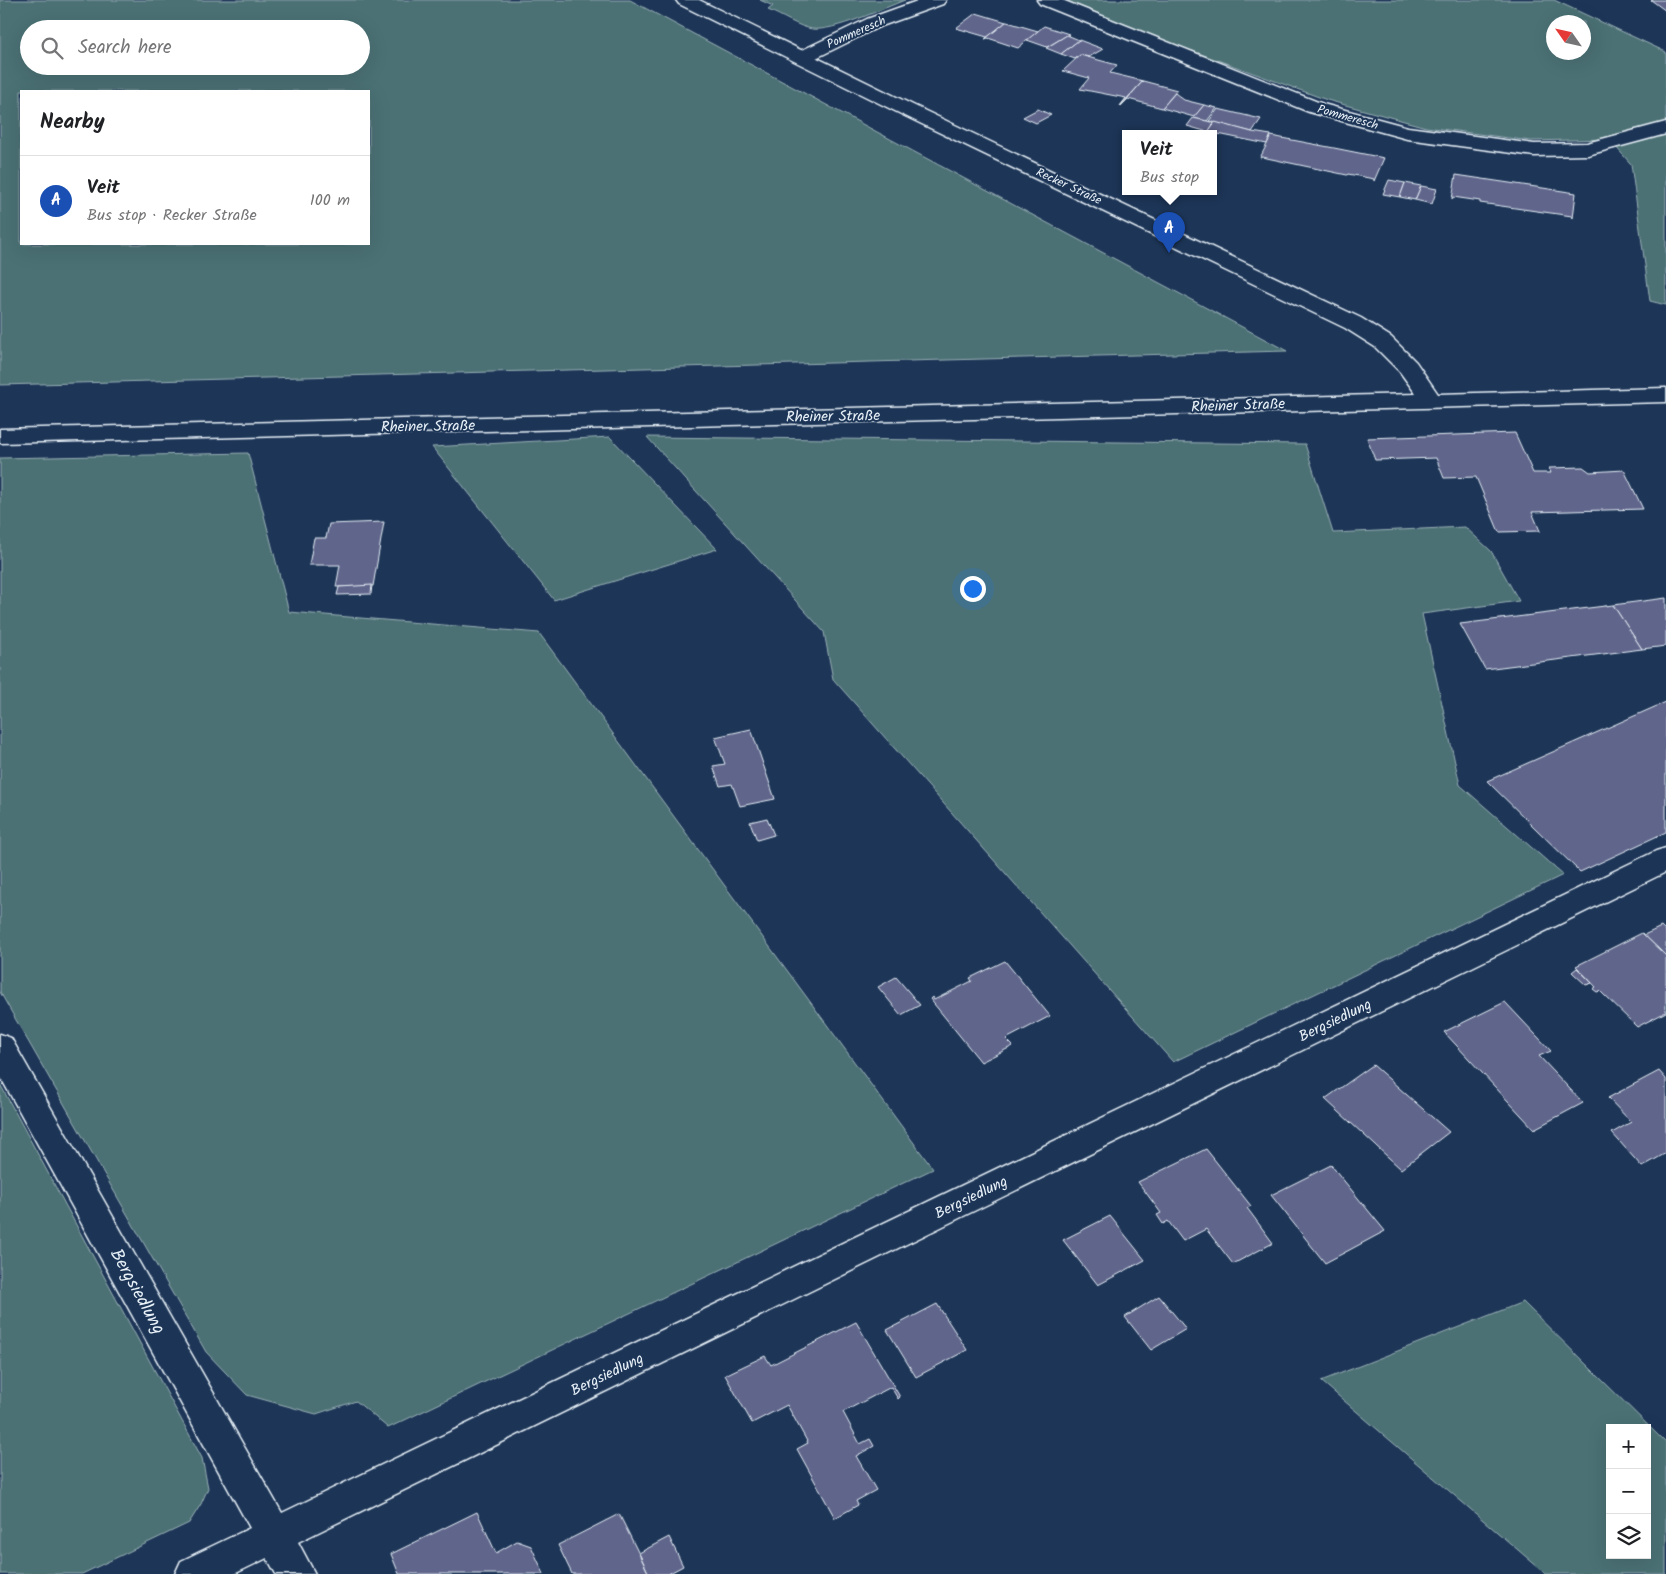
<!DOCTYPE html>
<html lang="en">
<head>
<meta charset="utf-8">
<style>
  :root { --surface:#fff; --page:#f6f6f6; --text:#202124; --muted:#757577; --line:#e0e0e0; --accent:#111827 }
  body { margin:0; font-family:Kalam,sans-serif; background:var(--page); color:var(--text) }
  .controls { position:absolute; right:15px; bottom:15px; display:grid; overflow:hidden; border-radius:0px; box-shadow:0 5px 20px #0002 }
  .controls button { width:45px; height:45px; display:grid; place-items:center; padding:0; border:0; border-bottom:1px solid var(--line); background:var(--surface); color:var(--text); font:25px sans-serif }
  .compass { position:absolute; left:1546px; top:15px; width:45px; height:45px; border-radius:50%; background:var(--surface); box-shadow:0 5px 20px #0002; rotate:304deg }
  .you { position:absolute; left:972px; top:588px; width:18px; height:18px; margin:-12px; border:4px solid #fff; border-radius:50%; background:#1a73e8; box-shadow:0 0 0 8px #1a73e833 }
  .badge { display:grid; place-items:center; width:32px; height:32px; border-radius:50%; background:var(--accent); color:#fff; font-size:16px; font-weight:700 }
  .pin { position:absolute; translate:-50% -41px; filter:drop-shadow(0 1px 2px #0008) }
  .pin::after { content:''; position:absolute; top:26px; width:18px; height:15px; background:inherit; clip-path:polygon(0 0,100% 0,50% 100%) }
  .popup { position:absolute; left:1122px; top:130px; width:95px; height:65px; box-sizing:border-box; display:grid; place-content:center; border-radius:0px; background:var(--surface); filter:drop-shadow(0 1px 4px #0005); font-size:16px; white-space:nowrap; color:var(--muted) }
  .popup b { font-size:19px; color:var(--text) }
  .popup::after { content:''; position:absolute; left:50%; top:100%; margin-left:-10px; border:10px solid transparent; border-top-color:var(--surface) }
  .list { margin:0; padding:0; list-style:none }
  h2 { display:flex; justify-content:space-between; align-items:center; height:65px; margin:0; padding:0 20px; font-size:21px }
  h2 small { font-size:16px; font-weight:400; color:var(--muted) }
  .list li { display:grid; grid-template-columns:32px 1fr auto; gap:15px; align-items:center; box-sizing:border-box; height:90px; padding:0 20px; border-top:1px solid var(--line) }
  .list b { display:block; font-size:19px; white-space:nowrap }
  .list p { margin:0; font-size:16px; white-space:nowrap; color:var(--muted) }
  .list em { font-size:16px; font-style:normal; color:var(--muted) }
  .icon { flex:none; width:28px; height:28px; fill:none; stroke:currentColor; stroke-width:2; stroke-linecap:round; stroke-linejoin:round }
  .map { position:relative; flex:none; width:1666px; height:1574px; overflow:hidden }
  .search { position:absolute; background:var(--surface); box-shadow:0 5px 20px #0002; left:20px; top:20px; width:350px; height:55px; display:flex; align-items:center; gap:12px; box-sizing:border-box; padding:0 18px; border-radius:28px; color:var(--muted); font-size:19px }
  .panel { position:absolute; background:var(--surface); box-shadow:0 5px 20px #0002; left:20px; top:90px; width:350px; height:155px; border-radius:0px }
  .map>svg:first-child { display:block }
  .green { fill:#4c7174; stroke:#9ab1b6; fill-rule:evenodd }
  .building { fill:#60658b; stroke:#e8f1f8 }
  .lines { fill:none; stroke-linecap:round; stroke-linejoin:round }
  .street-casing { stroke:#e8f1f8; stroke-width:3 }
  .secondary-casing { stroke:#e8f1f8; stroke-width:3 }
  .street { fill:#1d3557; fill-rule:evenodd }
  .secondary { fill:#1d3557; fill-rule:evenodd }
  .labels { text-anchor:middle; stroke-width:4; stroke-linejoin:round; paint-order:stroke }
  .far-street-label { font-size:12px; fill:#e8f1f8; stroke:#1d3557 }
  .street-label { font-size:15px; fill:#e8f1f8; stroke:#1d3557 }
  .near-street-label { font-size:18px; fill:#e8f1f8; stroke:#1d3557 }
</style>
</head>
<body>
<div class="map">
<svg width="1666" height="1574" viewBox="0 0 1666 1574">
  <rect width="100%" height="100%" fill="#1d3557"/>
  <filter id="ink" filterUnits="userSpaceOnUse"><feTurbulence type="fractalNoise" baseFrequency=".02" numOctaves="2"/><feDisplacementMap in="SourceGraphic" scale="10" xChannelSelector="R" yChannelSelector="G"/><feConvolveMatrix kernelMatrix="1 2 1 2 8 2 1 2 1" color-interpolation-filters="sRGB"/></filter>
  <g filter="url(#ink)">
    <g class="green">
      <path d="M0,0h630l657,351 -1287,34zM29,29h332v37h-332zM369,91v153h-348v-153z"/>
      <path d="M760,0h145c-21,8 -72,32 -93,29 -13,-2 -31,-14 -44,-19l5,-4z"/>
      <path d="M1053,0h501l112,52v72l-57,15 -78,2 -105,-14 -99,-27zM1554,22h30v30h-30z"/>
      <path d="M1666,132v173l-16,-4 -19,-137 -16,-18z"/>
      <path d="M610,437l107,112 -163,51 -122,-153z"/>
      <path d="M647,437l658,7 28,89 132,-6 26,24 28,50 -97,13 38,171 103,90 -390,187 -340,-383 -9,-47z"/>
      <path d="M248,453l41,159 250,21 394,536 -545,259 -32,-27 -40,13 -69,-19 -41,-43 -206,-360v-534z"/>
      <path d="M0,1084l202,374 6,30 -7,16 -12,19 -107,51h-82z"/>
      <path d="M1523,1302l143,141v131h-120l-225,-193zM1610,1428h37v127h-37z"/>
    </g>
    <g class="building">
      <path d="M1651,0h15v11z"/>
      <path d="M976,13l30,9 -21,17 2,-2 -31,-9z"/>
      <path d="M1006,22h1l31,9 -20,17 -30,-10 -3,1z"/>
      <path d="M1044,26l25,8 -22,13 -20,-7z"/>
      <path d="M1067,35l12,5 -18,14 -15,-6z"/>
      <path d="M1079,40l24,9 -14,8 -9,-2 -5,4 -14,-5z"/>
      <path d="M1080,55l37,10 -7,8 33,8 -23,25 6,-8 -46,-9 9,-11 -26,-7z"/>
      <path d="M1143,81l34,9 -15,18 -34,-9 -7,7z"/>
      <path d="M1175,93l9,7 20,5 -10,12 -32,-9z"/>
      <path d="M1204,105l13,3 -10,13 -14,-3z"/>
      <path d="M1038,109l13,6 -15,8 -13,-6z"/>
      <path d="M1218,109l43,10 -9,13 -43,-11z"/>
      <path d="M1193,118l14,3 7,2 -6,9 -21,-6z"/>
      <path d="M1215,122l37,10 19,3 -4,9 -59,-12z"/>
      <path d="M1271,136l63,12 50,10 -10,23v-2l-26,-5 -1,1 -85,-18 -2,1z"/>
      <path d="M1456,175l120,18 -3,25 -1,-2 -92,-13v-2l-27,-4 -1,2z"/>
      <path d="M1389,180l16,3 -5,14 -17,-3z"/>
      <path d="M1405,183l16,3 -6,14 -15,-3z"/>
      <path d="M1421,186l16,3 -5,15 -17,-4z"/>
      <path d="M1515,433l18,40h18l-2,-5 34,-1 7,5 34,-2 19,39 -111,3 8,19 -41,1 -23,-55 -32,1 -8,-20 -61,2 -8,-22z"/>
      <path d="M384,522l-11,64 -37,1 4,-22h-31l5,-27h12l3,-14z"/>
      <path d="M372,585l-1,9 -34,1 2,-8z"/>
      <path d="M1666,598v48l-24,3 -29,-44z"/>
      <path d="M1613,605l29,44 -157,20 -25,-45z"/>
      <path d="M1666,702v130l-86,40 -93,-91z"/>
      <path d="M751,729l24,70 -35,7 -8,-22 -12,2 -7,-20 12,-2 -10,-27z"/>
      <path d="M767,818l7,17 -17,5 -7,-18z"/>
      <path d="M1661,927l5,5v24l-22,-21z"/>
      <path d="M1642,933l24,23v56l-29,15 -37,-36 -3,1 -4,-3 3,-2 -20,-21z"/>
      <path d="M1005,961l45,55 -44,23 7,7 -32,16 -51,-63 2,-2 2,3 38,-19 -2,-3z"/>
      <path d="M1577,968l15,15 -6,2 -14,-13z"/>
      <path d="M896,977l24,28 -19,10 -23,-28z"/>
      <path d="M1505,1002l46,49 -12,5 44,47 -49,26 -90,-97z"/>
      <path d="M1373,1065l76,67 -48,37 -76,-70z"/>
      <path d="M1659,1071l7,8v74l-24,14 -30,-34 19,-11 -23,-24z"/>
      <path d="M1206,1149l45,57 -4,2 26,35 -40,21 -27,-35 -23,12 -15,-20 -5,3 -6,-9 4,-2 -23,-31z"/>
      <path d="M1331,1165l54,66 -60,32 -54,-68z"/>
      <path d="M1110,1216l35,44 -47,25 -35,-45z"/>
      <path d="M1159,1296l27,33 -35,21 -26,-33z"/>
      <path d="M937,1304l30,46 -51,27 -29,-47z"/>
      <path d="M856,1322l44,75 -2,2 -7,-12 -48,25 17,32 10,-5 4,7 -18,10 20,34 -20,11 2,4 -23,13 -38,-69 11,-6 -21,-38 -35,18 -27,-48 40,-19 6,9z"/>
      <path d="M477,1512l19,41 21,-12 14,5 13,28h-145l-8,-20z"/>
      <path d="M619,1514l30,60h-77l-14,-29z"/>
      <path d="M669,1537l14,29 -15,8h-19l-10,-21z"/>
    </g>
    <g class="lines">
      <g class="street-casing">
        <g id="street">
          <path d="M920,0h26l-3,4 -64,23 -69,34 -7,2 -7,-2 -2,-4 2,-4 71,-34z"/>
          <path d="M1037,0h25l261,104 85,23 126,17 53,-1 79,-21v12l-78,21 -54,1 -127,-17 -98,-27 -269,-108z"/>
          <path d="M1666,848v24l-1368,670 17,32h-39l-9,-16 -33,16h-59l6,-13 69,-33 -250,-452v-42l11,4 271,475 1374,-662z"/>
        </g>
      </g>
      <g class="secondary-casing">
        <path id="secondary" d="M676,0h23l216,106 446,212 30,19 25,25 22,32 228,-6v14l-1666,41v-14l1416,-35 -16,-22 -25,-25 -30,-19 -444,-214 -222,-110z"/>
      </g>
      <use href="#street" class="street"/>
      <use href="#secondary" class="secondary"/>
    </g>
  </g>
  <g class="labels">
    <g class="far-street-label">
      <text transform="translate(856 32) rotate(-24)" y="4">Pommeresch</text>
      <text transform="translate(1348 117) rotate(16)" y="4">Pommeresch</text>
      <text transform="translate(1069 186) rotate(25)" y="4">Recker Straße</text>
    </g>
    <g class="street-label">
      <text transform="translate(1238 405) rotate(-2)" y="5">Rheiner Straße</text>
      <text transform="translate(833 416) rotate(-1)" y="5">Rheiner Straße</text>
      <text transform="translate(428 426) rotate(-1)" y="5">Rheiner Straße</text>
      <text transform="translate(1335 1020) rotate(-26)" y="5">Bergsiedlung</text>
      <text transform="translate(971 1197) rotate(-26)" y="5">Bergsiedlung</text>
      <text transform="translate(607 1374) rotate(-26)" y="5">Bergsiedlung</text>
    </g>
    <g class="near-street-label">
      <text transform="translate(138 1291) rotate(61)" y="6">Bergsiedlung</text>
    </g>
  </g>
</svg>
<div class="controls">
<button>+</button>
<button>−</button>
<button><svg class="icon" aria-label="layers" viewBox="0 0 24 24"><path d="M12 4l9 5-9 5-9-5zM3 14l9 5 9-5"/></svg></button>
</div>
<svg class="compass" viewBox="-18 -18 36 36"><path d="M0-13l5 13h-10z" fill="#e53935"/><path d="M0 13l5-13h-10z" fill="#757577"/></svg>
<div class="you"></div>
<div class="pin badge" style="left:1169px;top:253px;background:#1a4fb4">A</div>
<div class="popup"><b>Veit</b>Bus stop</div>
<div class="search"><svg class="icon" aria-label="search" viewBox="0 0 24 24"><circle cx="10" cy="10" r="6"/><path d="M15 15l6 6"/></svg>Search here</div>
<section class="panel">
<h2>Nearby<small></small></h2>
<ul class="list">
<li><span class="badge" style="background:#1a4fb4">A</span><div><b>Veit</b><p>Bus stop · Recker Straße</p></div><em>100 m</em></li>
</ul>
</section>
</div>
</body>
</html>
